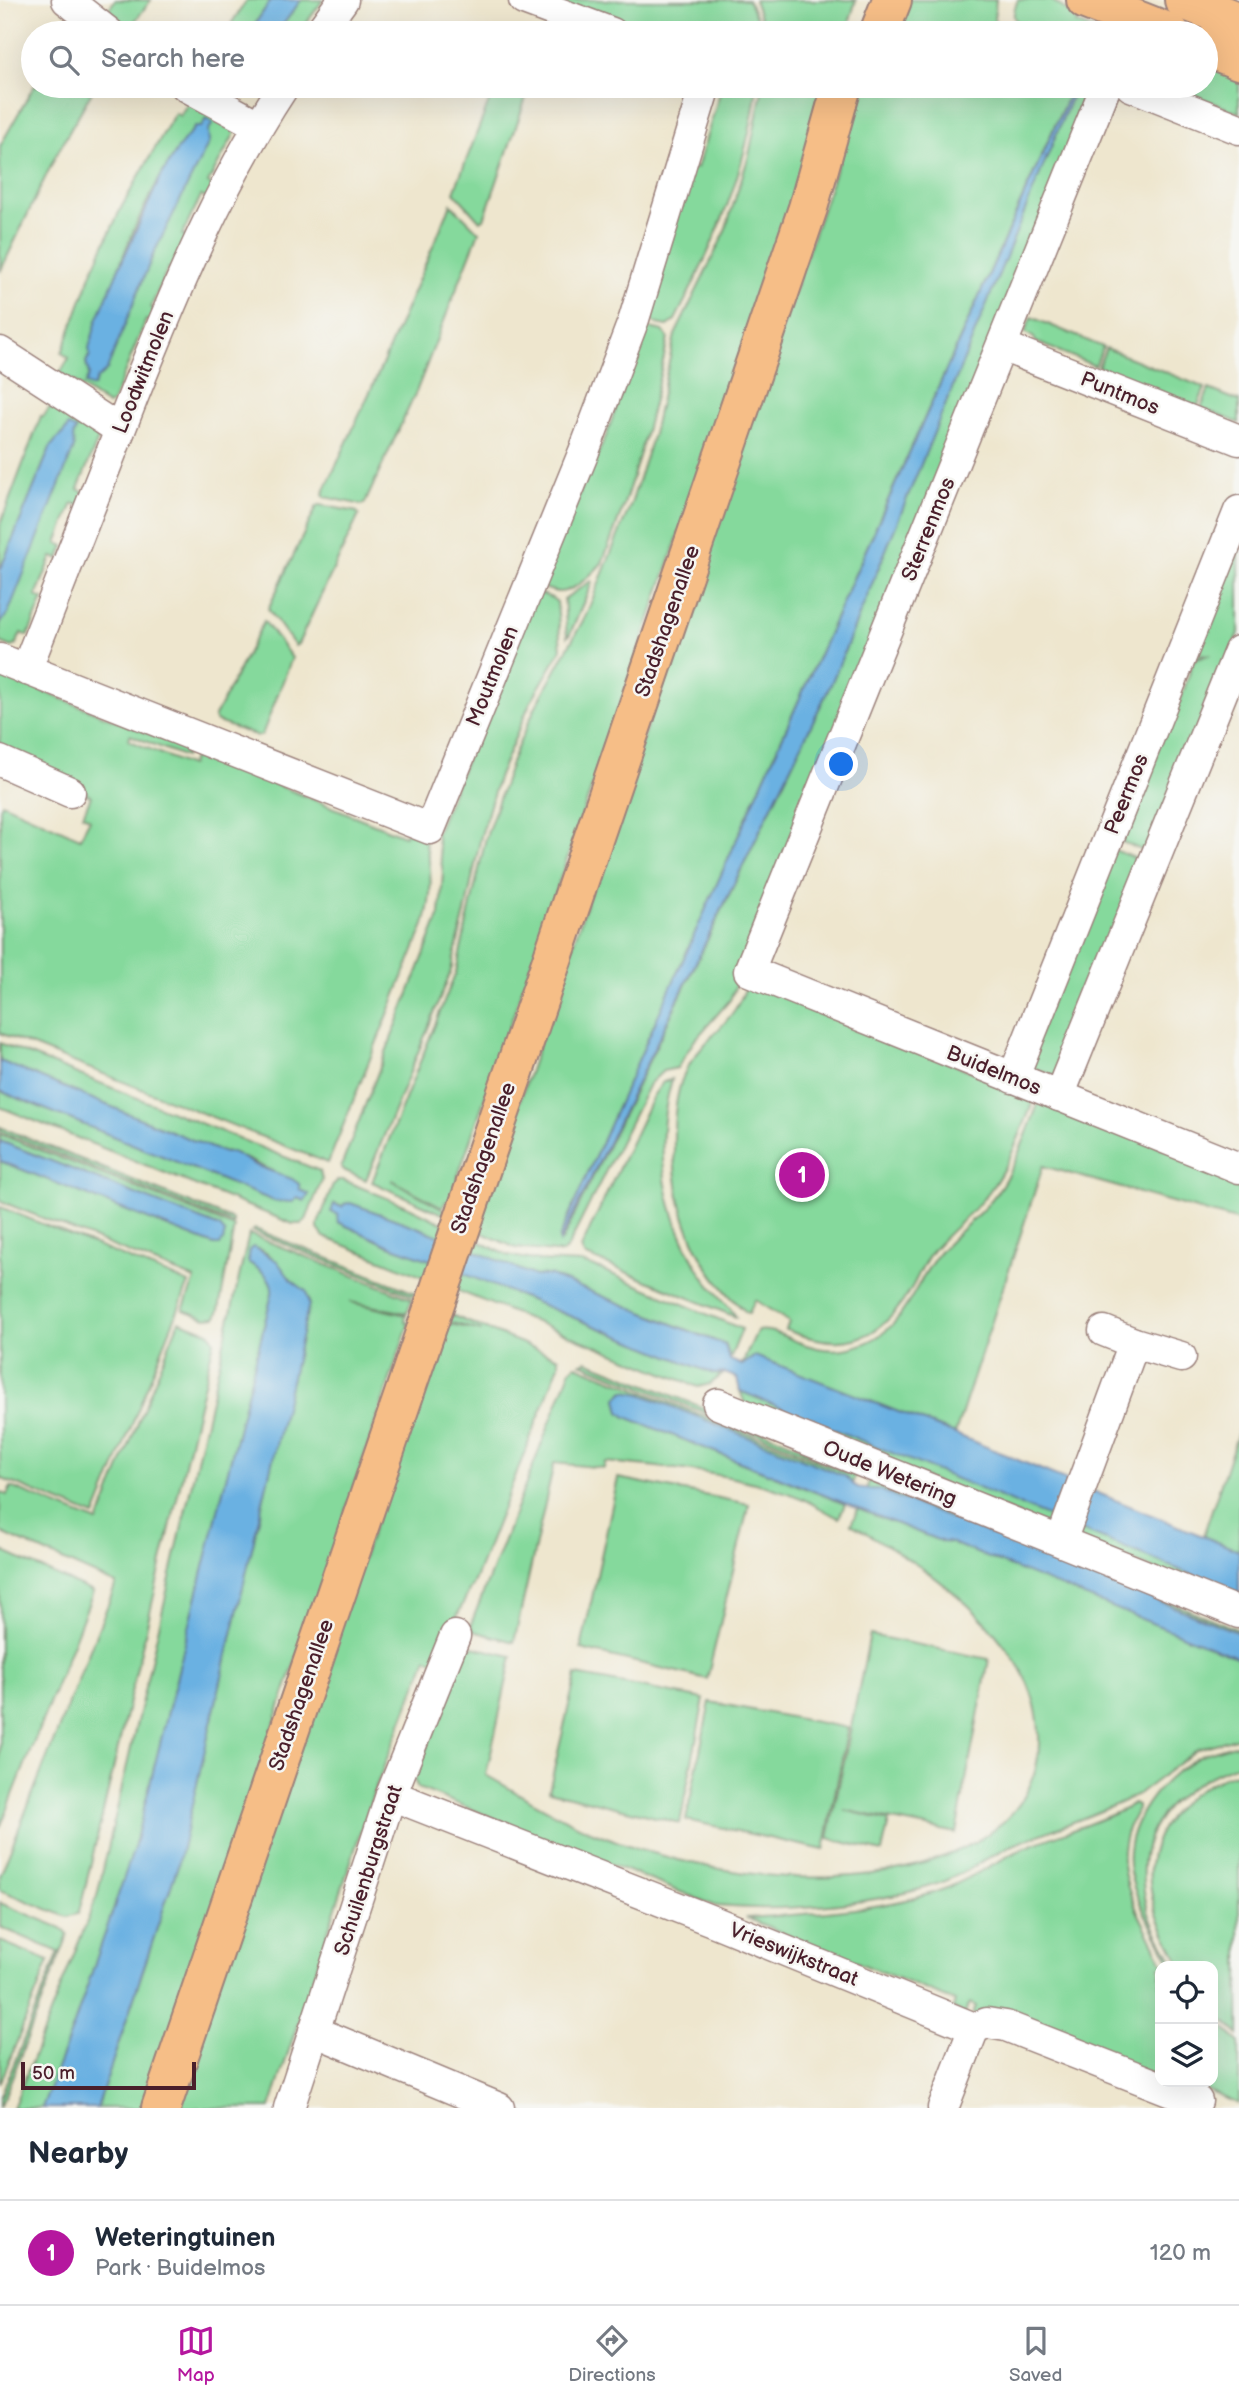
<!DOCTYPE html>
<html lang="en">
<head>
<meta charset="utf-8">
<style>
  :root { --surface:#fff; --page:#f2f2f3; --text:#1f2937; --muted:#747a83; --line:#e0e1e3; --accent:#b5179e }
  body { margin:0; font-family:"Balsamiq Sans",sans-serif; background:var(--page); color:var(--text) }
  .controls { position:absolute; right:21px; bottom:21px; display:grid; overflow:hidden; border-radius:14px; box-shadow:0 7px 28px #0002 }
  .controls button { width:63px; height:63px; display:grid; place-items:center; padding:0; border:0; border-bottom:2px solid var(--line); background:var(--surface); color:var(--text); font:35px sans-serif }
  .scale { position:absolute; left:21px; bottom:18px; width:175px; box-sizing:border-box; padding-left:7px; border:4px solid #4a1f2b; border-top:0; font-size:19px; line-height:24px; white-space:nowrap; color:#4a1f2b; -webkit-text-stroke:5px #f6f6f2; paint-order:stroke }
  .you { position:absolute; left:842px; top:765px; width:24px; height:24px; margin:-18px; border:5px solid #fff; border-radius:50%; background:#1a73e8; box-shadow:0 0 0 10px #1a73e833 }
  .badge { display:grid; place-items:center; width:46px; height:46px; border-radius:50%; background:var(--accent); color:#fff; font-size:23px; font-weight:700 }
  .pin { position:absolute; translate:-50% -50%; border:4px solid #fff; box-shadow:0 2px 7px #0006 }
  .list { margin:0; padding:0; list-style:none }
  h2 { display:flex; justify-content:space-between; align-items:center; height:91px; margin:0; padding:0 28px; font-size:30px }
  h2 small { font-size:23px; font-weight:400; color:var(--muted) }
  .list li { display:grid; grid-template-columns:46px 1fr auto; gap:21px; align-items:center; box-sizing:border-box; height:105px; padding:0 28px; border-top:2px solid var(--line) }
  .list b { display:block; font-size:26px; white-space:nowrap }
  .list p { margin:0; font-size:23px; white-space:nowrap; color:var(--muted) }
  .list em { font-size:23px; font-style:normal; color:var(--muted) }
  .icon { flex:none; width:38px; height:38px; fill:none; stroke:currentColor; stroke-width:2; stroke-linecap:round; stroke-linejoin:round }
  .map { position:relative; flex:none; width:1239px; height:2108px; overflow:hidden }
  .search { position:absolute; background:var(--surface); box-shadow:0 7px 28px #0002; left:21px; right:21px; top:21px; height:77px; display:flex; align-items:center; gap:18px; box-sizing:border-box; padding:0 24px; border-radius:38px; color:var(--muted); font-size:26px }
  .sheet { height:196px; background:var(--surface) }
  nav { display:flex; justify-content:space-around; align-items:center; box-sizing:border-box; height:98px; border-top:2px solid var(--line); background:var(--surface); font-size:19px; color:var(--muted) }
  nav a { display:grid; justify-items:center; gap:4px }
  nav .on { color:var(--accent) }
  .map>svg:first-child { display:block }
  .green { fill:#85d99c; stroke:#687c64; stroke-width:2; fill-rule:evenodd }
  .water { fill:#6bb1e2; stroke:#5a6886; stroke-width:2 }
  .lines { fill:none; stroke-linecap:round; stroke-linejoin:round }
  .minor-casing { stroke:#9c827c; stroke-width:33 }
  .major-casing { stroke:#9c827c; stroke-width:42 }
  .minor { stroke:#fff; stroke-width:30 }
  .major { stroke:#f6be87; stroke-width:38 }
  .labels { text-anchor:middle; stroke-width:5; stroke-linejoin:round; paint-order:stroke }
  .street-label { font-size:21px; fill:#4a1f2b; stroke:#f6f6f2 }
</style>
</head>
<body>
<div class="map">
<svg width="1239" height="2108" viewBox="0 0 1239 2108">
  <rect width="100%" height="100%" fill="#f6f6f2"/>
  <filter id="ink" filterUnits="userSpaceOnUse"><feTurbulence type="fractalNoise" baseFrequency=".0143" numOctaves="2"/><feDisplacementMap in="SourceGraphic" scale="14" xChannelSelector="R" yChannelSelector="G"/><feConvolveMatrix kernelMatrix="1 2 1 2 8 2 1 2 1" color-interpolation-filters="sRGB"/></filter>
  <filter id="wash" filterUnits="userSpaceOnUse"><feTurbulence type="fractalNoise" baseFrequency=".00686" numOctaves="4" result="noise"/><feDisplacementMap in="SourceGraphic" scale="28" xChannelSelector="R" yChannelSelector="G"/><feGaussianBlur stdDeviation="1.57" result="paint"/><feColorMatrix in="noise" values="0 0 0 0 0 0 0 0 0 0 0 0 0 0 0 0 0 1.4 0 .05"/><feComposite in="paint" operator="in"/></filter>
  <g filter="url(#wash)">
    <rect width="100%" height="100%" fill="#eee6ce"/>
    <g class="green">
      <path d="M115,0h36l-22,29 -22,-15 1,-4z"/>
      <path d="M247,0h24l-22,33h-24z"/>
      <path d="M301,0h22l-24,33h-22z"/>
      <path d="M548,0h200l8,17 4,16h-126z"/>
      <path d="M754,0h102l-10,33h-80z"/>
      <path d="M899,0h97l-2,19 7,14h-114z"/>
      <path d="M1018,0h33l27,18 -2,5 25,10c-18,0 -80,6 -87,-16 -1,-6 2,-12 4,-17z"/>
      <path d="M1206,55l33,14v44l-68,-27h35z"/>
      <path d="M34,86h61l-40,71 -55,115v-126z"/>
      <path d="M495,86h35l-46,133 -4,2 -26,-29z"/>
      <path d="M722,86h35c-10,83 -43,160 -82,234l-7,6 -11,-2 -14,-9 46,-148 8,1z"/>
      <path d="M763,86h70l-384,1116 -3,-1 -4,6 -51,-27 56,31 -2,4 -73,-33 84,-210 30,-135 27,-80 22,-49 51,-93 46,-114 21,-67 22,-99 49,-101 25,-79z"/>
      <path d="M864,86h232l-366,914 -36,41 -17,27 -14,3 -14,13 -81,163 -6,6 -46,-5 -36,-16 4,-12 -4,-2zM1068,96l3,2 -240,586 -269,557 1,-12z"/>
      <path d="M189,101l48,28 -29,54 6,4 -6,12 -7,-3 -19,39 7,3 -14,32 -7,-2 -17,39 7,4 -4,12 -8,-3 -34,83 -4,2 -48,-32 9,-15 -7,-5 32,-86 27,-59 54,-95 5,3zM206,119l3,23 -34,65 -78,172 -12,5 4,-9 -3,-13c15,-28 21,-62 32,-92 18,-50 43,-102 77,-143h6z"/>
      <path d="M451,204l28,28 -63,160 -51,111 -3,2 -37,-8 -2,-3 56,-122z"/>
      <path d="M1031,317l72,30 -8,19 -59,-24 -2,-4 -9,-6z"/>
      <path d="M645,327l18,4 5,7c-16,78 -36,152 -66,225 -9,10 -28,29 -43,29 -7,0 -15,-4 -22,-7l69,-149z"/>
      <path d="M1106,348l99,40 -8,19 -99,-40z"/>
      <path d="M1209,389l30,12v22l-38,-15z"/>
      <path d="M53,403l48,29 -23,57 7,4 -5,13 -7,-3 -16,40 7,3 -5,13 -7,-2 -16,39 7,3 -15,37 -7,-3 -5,12 -4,2 -12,-5v-18l76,-195 -12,6 -14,13 -50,122v-45l41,-109 2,1z"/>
      <path d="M320,505l37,7 2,3 -61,129 -3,2 -27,-37 49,-103z"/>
      <path d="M1239,531v102l-88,221 -36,-15 66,-141 13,-38 14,-5 -5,-1 -10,4z"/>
      <path d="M591,581l1,2 -22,51 -3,3 -3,-38z"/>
      <path d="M535,591l17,7 5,4 4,48 -31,53 -32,75 -17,58 -16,77 -15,61 -84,206 -23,-10 -2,-3 99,-253 3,-42 -7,-39z"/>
      <path d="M264,621l28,37 -30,77 -4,1 -41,-14 -3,-4z"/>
      <path d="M0,667l42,24 146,58 -3,8 -55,-22 -2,5 62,26 8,-19 63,25 -1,6 144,58 3,-5 17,8c9,29 9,56 0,86l-96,238 -328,-130v-224l2,-6 78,35 10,-19 -7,-4 8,-19 -91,-40z"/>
      <path d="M1112,849l35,14 -88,215 -33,-13z"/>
      <path d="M748,981l287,116c-13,32 -25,67 -47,96 -16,21 -38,37 -55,57 -11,13 -15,29 -24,42 -31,53 -70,59 -123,38l3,-8 -34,-22 -6,13 -3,-1c-52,-47 -74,-107 -72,-177 0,-23 2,-46 13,-67 12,-21 30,-35 44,-53 8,-10 13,-22 17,-34z"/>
      <path d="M0,1043l320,128 2,9 -16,40 -4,4h-9l-293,-117v-16l274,110 22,-2 12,-5 -8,-4 -1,-6c-20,-11 -42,-19 -63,-30 -6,-3 -15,-2 -22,-5l-214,-88z"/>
      <path d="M672,1079c-20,70 -8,137 31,197 8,13 28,30 33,41l-152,-62 -3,-7 72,-152 10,-14z"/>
      <path d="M1040,1099l199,79v43l-196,-55 -88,268 -200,-78 -13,8 15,-33c14,-3 28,6 41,11 17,7 34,10 52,6 56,-13 59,-58 89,-95 15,-18 34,-32 49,-49 26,-31 38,-69 52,-105z"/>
      <path d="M0,1127l233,93v4l-233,-93z"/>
      <path d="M0,1134l234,93 -15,83 -3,7 -10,1 -23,-8 12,-31 -195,-78v-40l214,84h6v-18l-220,-86z"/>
      <path d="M338,1180h5l68,28 96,47 32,6 42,2 14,4 147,62 -12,30 -4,-14 -177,-70 -14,1 -113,-47 -72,-26 -6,1 -1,3 -8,-3 5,11h-3l1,7 52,24 40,14 284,114 8,1 -12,9 -12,3 -374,-150 -6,-8v-5l15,-39z"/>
      <path d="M0,1207l189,76 -94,233 -95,-38z"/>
      <path d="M255,1229l160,64 -2,3 -161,-65z"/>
      <path d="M249,1234l163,65 -5,14 -57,-11 56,13 -1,6 4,2 -264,785h-48l81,-243 131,-561v-5c-5,-7 -9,-11 -15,-16 -13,-12 -21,-33 -42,-35l-4,14c12,8 26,15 24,32l-138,555 -60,176 -32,83h-29l84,-212z"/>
      <path d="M451,1315l108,43v7l-84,214 -40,82 -8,-3 -54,136 -103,314h-98l270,-778 4,1 4,-7 32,7 -33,-9z"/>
      <path d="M179,1321l31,12 4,8 -132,560 -4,13 -11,3 -67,-27v-14l116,-292 -116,-52v-40l7,3 4,-8 87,35z"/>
      <path d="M587,1361l271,109 -1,4 -276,-111z"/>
      <path d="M576,1365l279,111 -3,8 -7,-8 -204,-82 -17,-3 -7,7 3,14 6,5 219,87 -6,14c-13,-6 -25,-14 -38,-20 -62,-25 -131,-30 -196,-36l-1,6 -50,-5 -40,179 -41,-11 -2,-7 100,-255z"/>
      <path d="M740,1391l316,128 -8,8 -302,-121z"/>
      <path d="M1239,1430v121l-36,-15z"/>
      <path d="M618,1478l131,26 -42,175 -126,-30z"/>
      <path d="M869,1481l370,149v3l-120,-48 -253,-95z"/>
      <path d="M858,1509l85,33 9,1 287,115v79l-41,12 -58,44 -14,7c-38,18 -77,30 -115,46 -23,10 -43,26 -66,35 -64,24 -162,31 -229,25l-298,-118 -4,-8 40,-101 -7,-3 15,-26 11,-3 39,9 -26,119c33,19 67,40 102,55 77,32 165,51 248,47 82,-3 202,-35 203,-135 1,-32 -10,-63 -29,-89 -42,-59 -97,-93 -159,-129z"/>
      <path d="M1077,1528l162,66v9l-161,-64z"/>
      <path d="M0,1550l93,42 -93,236z"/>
      <path d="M870,1635l119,24 -33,174 -112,-23 45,11 -7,31 -54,-14z"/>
      <path d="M576,1675l128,24 -24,124 -131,-32z"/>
      <path d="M710,1702l138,26 -24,122 -138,-30z"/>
      <path d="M1239,1744v20c-64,23 -109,64 -93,138 4,22 19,44 30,64h-4c-13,-30 -36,-61 -42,-94 -9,-47 32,-97 73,-117 11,-5 24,-8 36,-11z"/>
      <path d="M1239,1772v263l-26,-25v-44h-31c-12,-22 -25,-45 -30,-70 -13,-60 31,-109 87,-124z"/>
      <path d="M1134,1804l4,2v3c-38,57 4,104 26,157h-4v112l-187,-64 3,-8 -6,-3 -5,11 -12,-5 2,-8 -209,-83c62,-4 143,-8 201,-30 29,-12 54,-30 82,-42 35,-14 72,-24 105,-42z"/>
      <path d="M0,1903l62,25 6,7 -68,173v-10l59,-146 -59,-25z"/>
      <path d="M0,1941l49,20 -49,123z"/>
      <path d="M1213,2018l26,24v62l-52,-22h26z"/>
    </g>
    <g class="water">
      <path d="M271,0h30l-24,33h-28z"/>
      <path d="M1069,95l2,3 -240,586 -271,558 -1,-3 4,-10z"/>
      <path d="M206,119l7,4 -5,8 1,11 -57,115 -45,113 -10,9 -4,8 -8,-3 4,-9 -3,-13 4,-7 -1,-7 8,-28 22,-52 41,-90 18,-30 17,-21h6z"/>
      <path d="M68,426l8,3 -3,8 1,11 -66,165 -8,11v-54l50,-122c6,-10 14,-13 18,-22z"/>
      <path d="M0,1061l214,88 11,4 7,-1 23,13 37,14 7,5 1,6 9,4 -4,7 -8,-3 -4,4 -19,-1 -274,-110z"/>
      <path d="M0,1141l220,86 5,6 -2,8 -3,4h-6l-214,-84z"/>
      <path d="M350,1203l72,26 113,47 14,-1 176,70 5,15 12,5 13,-9 200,78 284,117v43l-499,-203 -3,-13 -12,-5 -11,1 -284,-114 -40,-14 -52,-24 -1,-7h2l-8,-3 3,-8 8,3 2,-3z"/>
      <path d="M254,1247l23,14 14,19 15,11 3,13 -131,561 -81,243h-55l32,-83 60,-177 138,-554c2,-17 -12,-24 -24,-32l2,-12z"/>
      <path d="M624,1391l17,3 204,82c11,13 16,14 32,13l362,144v25l-287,-115 -9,-1 -317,-125 -6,-5 -3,-14z"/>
    </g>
  </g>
  <g filter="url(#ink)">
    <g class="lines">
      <g class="minor-casing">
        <g id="minor">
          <path d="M67,0l42,33"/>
          <path d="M524,0l88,33"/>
          <path d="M319,33l24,-33"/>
          <path d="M186,86l72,39"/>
          <path d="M1106,86l-357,885 490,197"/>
          <path d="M1131,86l108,43"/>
          <path d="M1002,346l237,94"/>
          <path d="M0,352l120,78"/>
          <path d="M0,659l430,170 153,-375 51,-135 71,-233"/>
          <path d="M26,670c36,-91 71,-183 107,-273 43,-108 87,-214 151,-311"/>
          <path d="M0,761l70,31"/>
          <path d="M1013,1078l226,-567"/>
          <path d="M1059,1096l180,-445"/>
          <path d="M1104,1331l30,12 47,14"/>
          <path d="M718,1404l521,209"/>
          <path d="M1061,1541l73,-198"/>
          <path d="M391,1795l324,127 259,106 13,-5 19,3 191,75"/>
          <path d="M314,2031l185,77"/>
          <path d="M289,2108l102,-313 64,-159"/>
          <path d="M943,2108l31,-80"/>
        </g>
      </g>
      <g class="major-casing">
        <g id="major">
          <path d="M1086,0l84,33"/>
          <path d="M1184,0l55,22"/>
          <path d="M879,33l13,-33"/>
          <path d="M1206,47l33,13"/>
          <path d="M161,2108l647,-1900 34,-122"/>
        </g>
      </g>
      <use href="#minor" class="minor"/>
      <use href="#major" class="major"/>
    </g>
  </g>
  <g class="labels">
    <g class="street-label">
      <text transform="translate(143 372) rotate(-68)" y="7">Loodwitmolen</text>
      <text transform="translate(1120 393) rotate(22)" y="7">Puntmos</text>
      <text transform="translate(928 529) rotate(-68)" y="7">Sterrenmos</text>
      <text transform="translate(667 621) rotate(-71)" y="7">Stadshagenallee</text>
      <text transform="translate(492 676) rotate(-68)" y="7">Moutmolen</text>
      <text transform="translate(1126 794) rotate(-68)" y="7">Peermos</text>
      <text transform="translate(994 1070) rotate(22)" y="7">Buidelmos</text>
      <text transform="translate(483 1158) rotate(-71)" y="7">Stadshagenallee</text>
      <text transform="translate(890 1473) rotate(22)" y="7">Oude Wetering</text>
      <text transform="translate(301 1695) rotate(-71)" y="7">Stadshagenallee</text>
      <text transform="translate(368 1870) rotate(-72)" y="7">Schuilenburgstraat</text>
      <text transform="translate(794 1954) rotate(22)" y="7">Vrieswijkstraat</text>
    </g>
  </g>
</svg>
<div class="controls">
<button><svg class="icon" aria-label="locate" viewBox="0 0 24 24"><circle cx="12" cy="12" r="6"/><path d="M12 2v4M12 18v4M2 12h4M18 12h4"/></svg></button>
<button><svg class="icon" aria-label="layers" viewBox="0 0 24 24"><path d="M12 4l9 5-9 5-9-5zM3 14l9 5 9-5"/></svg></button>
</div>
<div class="scale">50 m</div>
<div class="you"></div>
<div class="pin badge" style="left:802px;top:1175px">1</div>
<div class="search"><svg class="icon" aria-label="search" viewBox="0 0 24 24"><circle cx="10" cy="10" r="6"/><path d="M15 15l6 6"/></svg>Search here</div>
</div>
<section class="sheet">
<h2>Nearby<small></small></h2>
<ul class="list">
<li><span class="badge">1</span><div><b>Weteringtuinen</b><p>Park · Buidelmos</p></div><em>120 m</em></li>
</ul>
</section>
<nav>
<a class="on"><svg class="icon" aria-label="map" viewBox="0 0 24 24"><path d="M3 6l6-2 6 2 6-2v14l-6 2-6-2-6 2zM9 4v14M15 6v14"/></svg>Map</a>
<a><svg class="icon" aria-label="directions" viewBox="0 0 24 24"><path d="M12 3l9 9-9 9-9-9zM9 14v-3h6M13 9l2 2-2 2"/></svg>Directions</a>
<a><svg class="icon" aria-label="saved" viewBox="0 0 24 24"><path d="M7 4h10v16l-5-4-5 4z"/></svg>Saved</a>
</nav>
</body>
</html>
